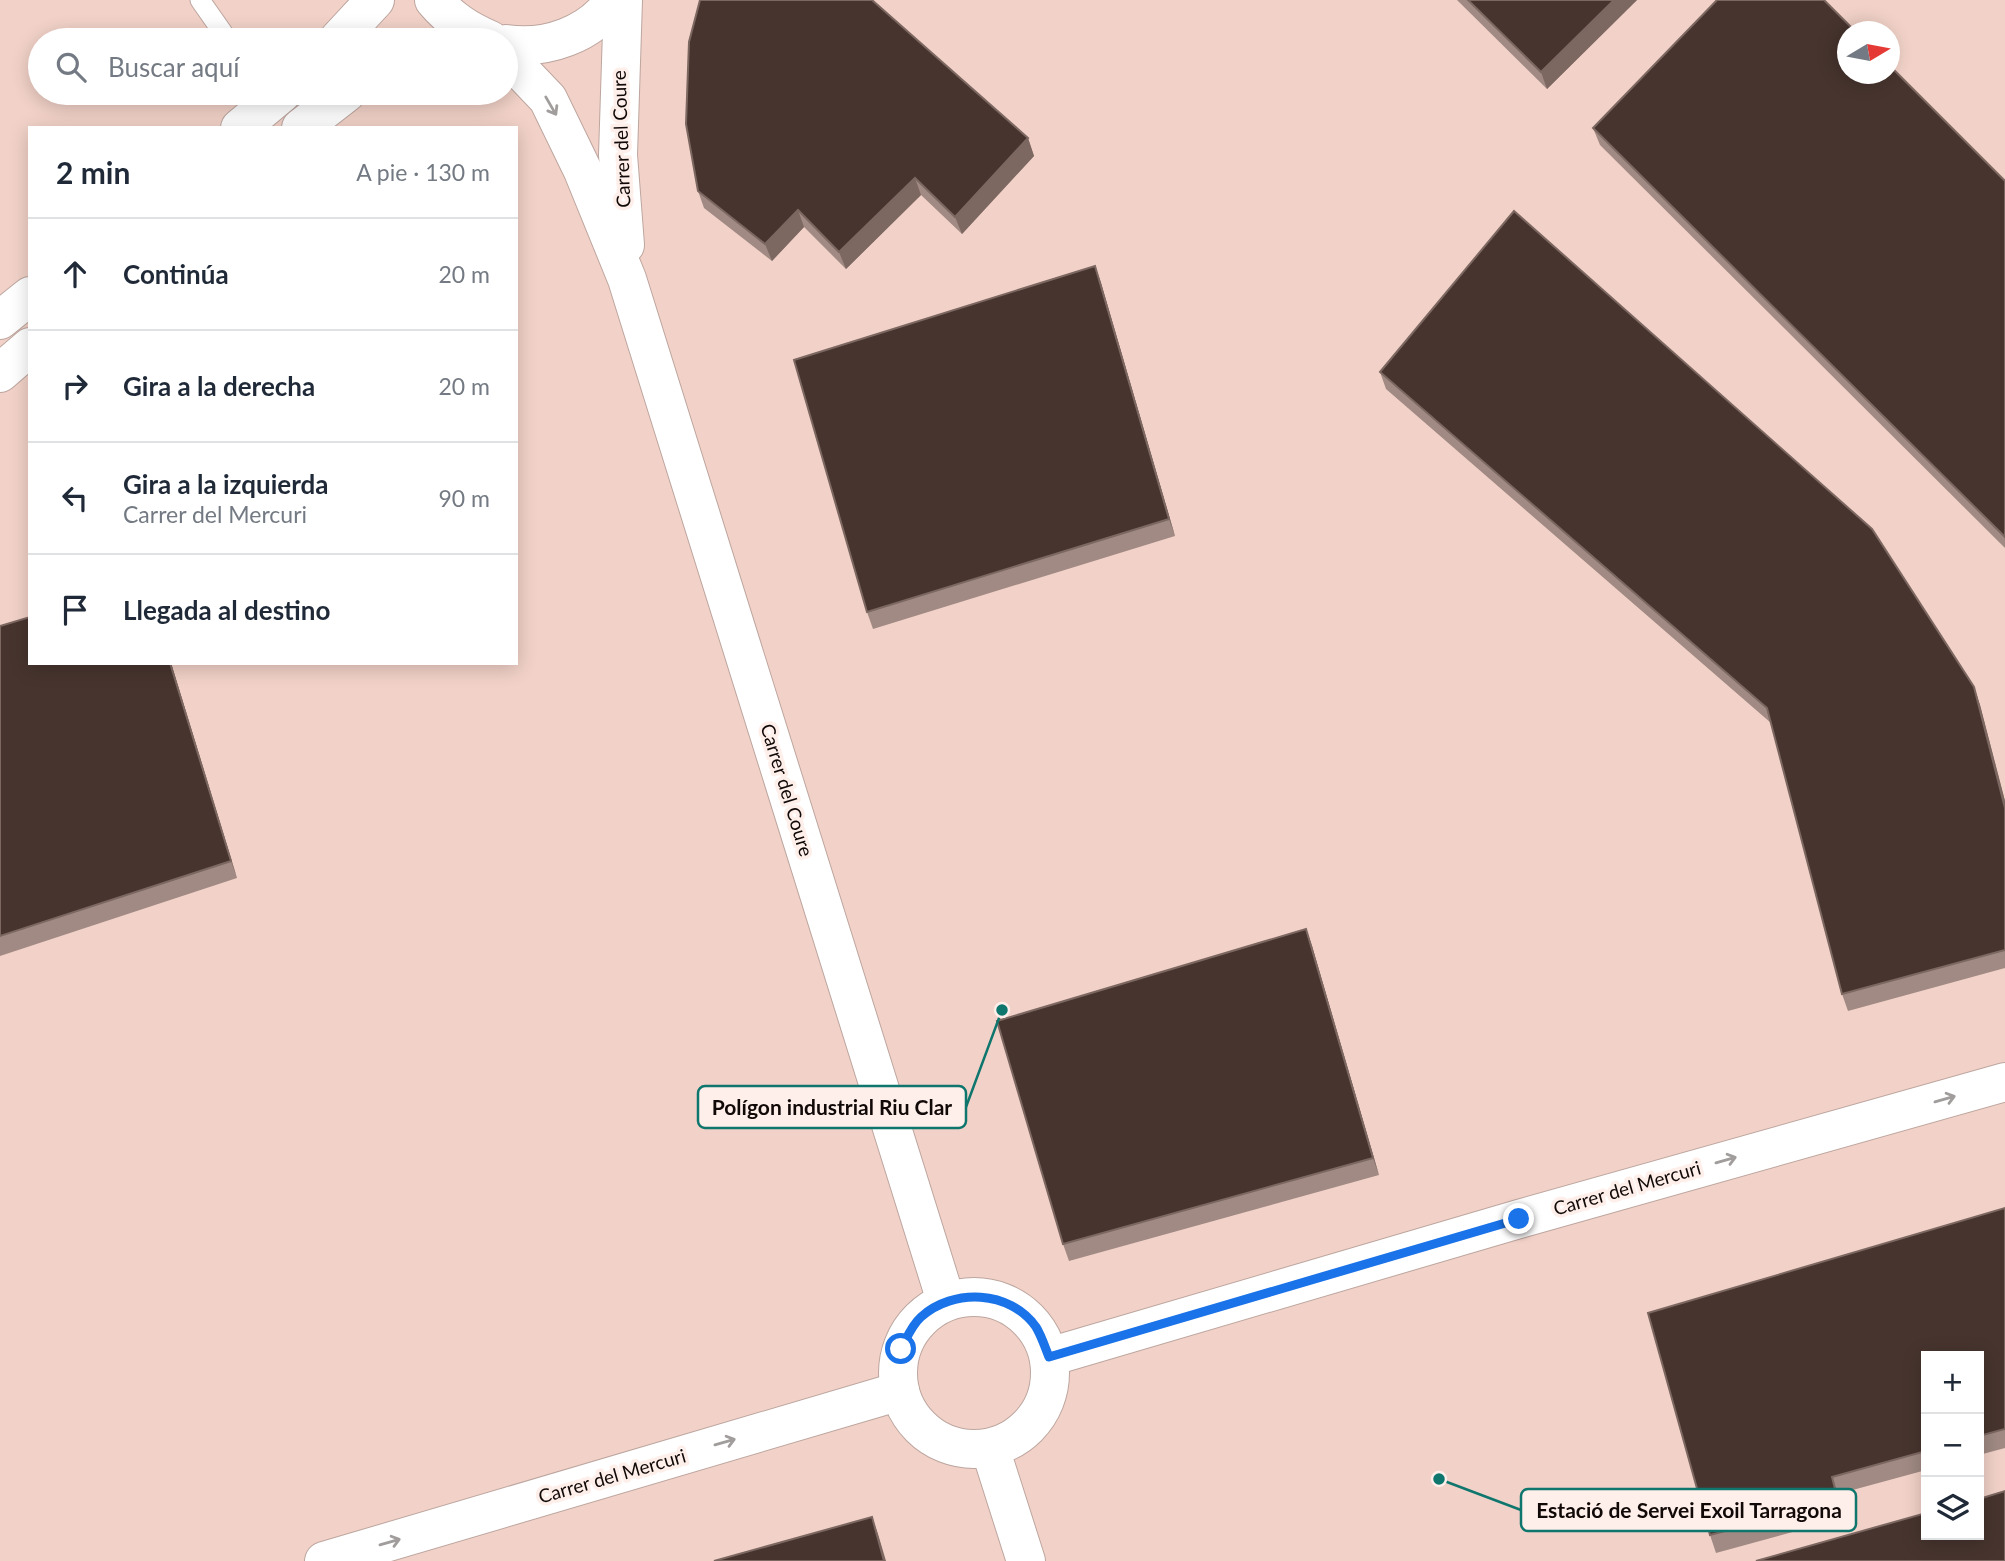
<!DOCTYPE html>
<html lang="es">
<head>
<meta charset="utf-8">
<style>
  :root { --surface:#fff; --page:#f2f2f3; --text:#1f2937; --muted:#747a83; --line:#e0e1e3 }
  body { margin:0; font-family:Lato,sans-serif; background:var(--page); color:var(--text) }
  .controls { position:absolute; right:21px; bottom:21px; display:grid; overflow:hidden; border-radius:0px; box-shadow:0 4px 18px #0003 }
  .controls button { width:63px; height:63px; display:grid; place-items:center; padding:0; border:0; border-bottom:2px solid var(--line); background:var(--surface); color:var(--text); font:35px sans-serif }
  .compass { position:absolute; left:1837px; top:21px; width:63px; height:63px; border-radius:50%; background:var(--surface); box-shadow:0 4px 18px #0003; rotate:80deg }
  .stop { position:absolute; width:21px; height:21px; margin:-16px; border:5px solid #1a73e8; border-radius:50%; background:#fff }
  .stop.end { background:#1a73e8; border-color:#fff; box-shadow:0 2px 7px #0008 }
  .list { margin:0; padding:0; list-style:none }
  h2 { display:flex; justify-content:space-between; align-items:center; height:91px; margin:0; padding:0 28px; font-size:30px }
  h2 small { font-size:23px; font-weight:400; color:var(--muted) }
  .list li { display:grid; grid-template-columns:46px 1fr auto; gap:21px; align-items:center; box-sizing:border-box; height:112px; padding:0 28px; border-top:2px solid var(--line) }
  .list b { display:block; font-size:26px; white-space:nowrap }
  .list p { margin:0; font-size:23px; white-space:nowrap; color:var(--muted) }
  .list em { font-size:23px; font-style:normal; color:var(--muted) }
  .icon { flex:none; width:38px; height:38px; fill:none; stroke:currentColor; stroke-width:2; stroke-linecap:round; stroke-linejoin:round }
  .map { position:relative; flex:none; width:2005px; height:1561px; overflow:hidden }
  .search { position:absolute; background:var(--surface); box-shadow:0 4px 18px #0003; left:28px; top:28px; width:490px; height:77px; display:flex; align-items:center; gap:18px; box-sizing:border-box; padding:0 24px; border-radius:38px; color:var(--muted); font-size:26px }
  .panel { position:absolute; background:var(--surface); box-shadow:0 4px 18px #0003; left:28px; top:126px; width:490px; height:539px; border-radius:0px }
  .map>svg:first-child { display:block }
  .built { fill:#f2d2c8; fill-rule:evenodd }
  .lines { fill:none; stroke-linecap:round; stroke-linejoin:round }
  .lane-casing { stroke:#bda69f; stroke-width:21 }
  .street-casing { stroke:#bda69f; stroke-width:40 }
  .secondary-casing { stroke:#bda69f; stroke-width:40 }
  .lane { stroke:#fff; stroke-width:19 }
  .street { stroke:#fff; stroke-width:38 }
  .secondary { stroke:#fff; stroke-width:38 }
  .wall { fill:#a08a83 }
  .shaded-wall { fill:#7c6761 }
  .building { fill:#47342e; stroke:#7c6761; stroke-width:2 }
  .oneway { stroke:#a09d9c }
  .route { stroke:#1a73e8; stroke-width:9 }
  .labels { text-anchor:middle; stroke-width:7; stroke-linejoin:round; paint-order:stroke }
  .street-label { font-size:19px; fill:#110907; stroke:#feefea }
  .leader { fill:none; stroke:#0f766e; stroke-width:2.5 }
  .callout-dot { fill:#0f766e; stroke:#feefea; stroke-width:2.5 }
  .callout { fill:#feefea; stroke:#0f766e; stroke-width:2.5 }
  .callout-label { font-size:21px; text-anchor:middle; font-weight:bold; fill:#110907 }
</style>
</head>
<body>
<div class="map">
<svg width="2005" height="1561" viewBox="0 0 2005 1561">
  <rect width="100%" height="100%" fill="#f8dfd8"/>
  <path class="built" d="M0,0h2005v1561h-2005zM1848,32h42v42h-42zM40,40h466v53h-466zM30,128h486v535h-486zM1926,1356h53v179h-53z"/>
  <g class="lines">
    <g class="lane-casing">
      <path id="lane" d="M200,0l28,40"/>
    </g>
    <g class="street-casing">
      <g id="street">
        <path d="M1049,1357l470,-138 486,-137"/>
        <path d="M324,1561l576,-170"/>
      </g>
    </g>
    <g class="secondary-casing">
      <g id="secondary">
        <path d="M434,0c16,19 33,30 56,40"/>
        <path d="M623,0l-5,155 7,90"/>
        <path d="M338,40l37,-40"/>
        <path d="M506,44c39,6 85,-9 108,-44"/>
        <path d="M506,55l42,44 35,72 44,108 319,1022"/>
        <path d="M240,128l42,-35"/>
        <path d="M301,128l45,-35"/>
        <path d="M0,320l30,-24"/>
        <path d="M0,373l30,-26"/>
        <circle cx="974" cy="1373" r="76"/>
        <path d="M990,1448l36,113"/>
      </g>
    </g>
    <use href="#lane" class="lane"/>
    <use href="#street" class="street"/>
    <use href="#secondary" class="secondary"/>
  </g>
  <g class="wall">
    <path d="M1457,0h180l-90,89z"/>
    <path d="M1593,128l412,53v367l-405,-403z"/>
    <path d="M1028,138l6,18 -72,78 -41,-39 -75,74 -42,-42 -32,34 -68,-53 -6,-17z"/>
    <path d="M1095,266l6,17 74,253 -302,93 -6,-17z"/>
    <path d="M1380,372l594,315 6,18 25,96v167l-157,43 -6,-17 -71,-271 -385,-334z"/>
    <path d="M0,626l171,37 66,215 -237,78z"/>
    <path d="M1306,929l6,17 67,229 -310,86 -6,-17z"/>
    <path d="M2005,1208v240l-26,7v-99h-53v114l-88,24 6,24 -128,35 -6,-18z"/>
  </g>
  <g class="shaded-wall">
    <path d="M1614,0h23l-90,89 -6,-17z"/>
    <path d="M1028,138l6,18 -72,78 -7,-17z"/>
    <path d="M915,178l6,17 -75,74 -7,-17z"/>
    <path d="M798,210l6,17 -32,34 -7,-17z"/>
    <path d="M1095,266l6,17 74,253 -6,-17z"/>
    <path d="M170,663h1l66,215 -6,-17z"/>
    <path d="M1974,687l6,18 25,96v7z"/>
    <path d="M1306,929l6,17 67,229 -6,-17z"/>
    <path d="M1832,1477l6,17 6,24 -6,-17z"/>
    <path d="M872,1517l6,17 8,27h-2z"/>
  </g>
  <g class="building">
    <path d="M700,0h172l156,138 -73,79 -40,-39 -76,74 -41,-42 -33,34 -67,-53 -12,-67 3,-82z"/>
    <path d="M1468,0h146l-73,72z"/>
    <path d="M1717,0h107l32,32h-9v42h42v-9l116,116v356l-412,-409z"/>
    <path d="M1514,211l358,318 102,158 31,121v142l-163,44 -75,-286 -387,-336z"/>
    <path d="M1095,266l74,253 -302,93 -73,-252z"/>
    <path d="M30,617v46h140l61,198 -231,75v-310z"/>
    <path d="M1306,929l67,229 -310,86 -66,-223z"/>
    <path d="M2005,1208v221l-26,7v-80h-53v95l-94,26 6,24 -128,34 -62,-222z"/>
    <path d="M2005,1491v70h-249l170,-48v22h53v-36z"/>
    <path d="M872,1517l12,44h-170z"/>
  </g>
  <defs><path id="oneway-shaft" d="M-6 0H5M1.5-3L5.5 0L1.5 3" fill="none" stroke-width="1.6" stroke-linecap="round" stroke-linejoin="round" transform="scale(1.75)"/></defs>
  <g class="oneway">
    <use href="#oneway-shaft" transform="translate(551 106) rotate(60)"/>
    <use href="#oneway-shaft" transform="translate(1945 1099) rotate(-16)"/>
    <use href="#oneway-shaft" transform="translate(1726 1160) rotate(-16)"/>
    <use href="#oneway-shaft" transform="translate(725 1442) rotate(-16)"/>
    <use href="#oneway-shaft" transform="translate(390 1542) rotate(-16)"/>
  </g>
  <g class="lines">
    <path class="route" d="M901,1349c6,-11 10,-23 20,-32 32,-29 89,-27 115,10 5,8 9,20 13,30l470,-138"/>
  </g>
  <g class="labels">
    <g class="street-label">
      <text transform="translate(621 139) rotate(-92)" y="7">Carrer del Coure</text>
      <text transform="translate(787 790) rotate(73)" y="7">Carrer del Coure</text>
      <text transform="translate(1627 1188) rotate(-16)" y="7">Carrer del Mercuri</text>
      <text transform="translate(612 1476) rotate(-16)" y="7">Carrer del Mercuri</text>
    </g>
  </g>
  <path class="leader" d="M1002 1010L966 1107M1439 1479L1521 1510"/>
  <g class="callout-dot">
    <circle cx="1002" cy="1010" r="7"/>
    <circle cx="1439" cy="1479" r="7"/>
  </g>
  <g class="callout">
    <rect x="698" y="1086" width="268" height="42" rx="7"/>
    <rect x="1521" y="1489" width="335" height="42" rx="7"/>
  </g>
  <g class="callout-label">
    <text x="832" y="1115">Polígon industrial Riu Clar</text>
    <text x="1689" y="1518">Estació de Servei Exoil Tarragona</text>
  </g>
</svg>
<div class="controls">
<button>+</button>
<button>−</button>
<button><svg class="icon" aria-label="layers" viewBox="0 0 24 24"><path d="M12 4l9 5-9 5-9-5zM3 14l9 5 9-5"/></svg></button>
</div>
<svg class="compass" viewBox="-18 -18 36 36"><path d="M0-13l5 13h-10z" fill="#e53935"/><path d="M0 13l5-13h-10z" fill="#747a83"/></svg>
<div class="stop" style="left:901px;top:1349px"></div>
<div class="stop end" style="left:1519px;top:1219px"></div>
<div class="search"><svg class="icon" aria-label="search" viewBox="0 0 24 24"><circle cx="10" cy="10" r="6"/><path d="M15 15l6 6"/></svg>Buscar aquí</div>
<section class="panel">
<h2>2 min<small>A pie · 130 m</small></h2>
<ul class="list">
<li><svg class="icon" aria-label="ahead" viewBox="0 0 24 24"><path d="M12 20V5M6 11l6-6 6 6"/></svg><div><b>Continúa</b></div><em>20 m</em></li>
<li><svg class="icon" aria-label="right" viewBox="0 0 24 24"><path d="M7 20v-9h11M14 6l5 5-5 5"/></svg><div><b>Gira a la derecha</b></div><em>20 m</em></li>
<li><svg class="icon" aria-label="left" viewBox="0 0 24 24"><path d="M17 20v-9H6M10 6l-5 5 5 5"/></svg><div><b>Gira a la izquierda</b><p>Carrer del Mercuri</p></div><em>90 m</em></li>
<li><svg class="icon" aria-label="arrive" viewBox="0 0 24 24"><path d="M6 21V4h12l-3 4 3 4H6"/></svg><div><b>Llegada al destino</b></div></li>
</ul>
</section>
</div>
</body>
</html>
